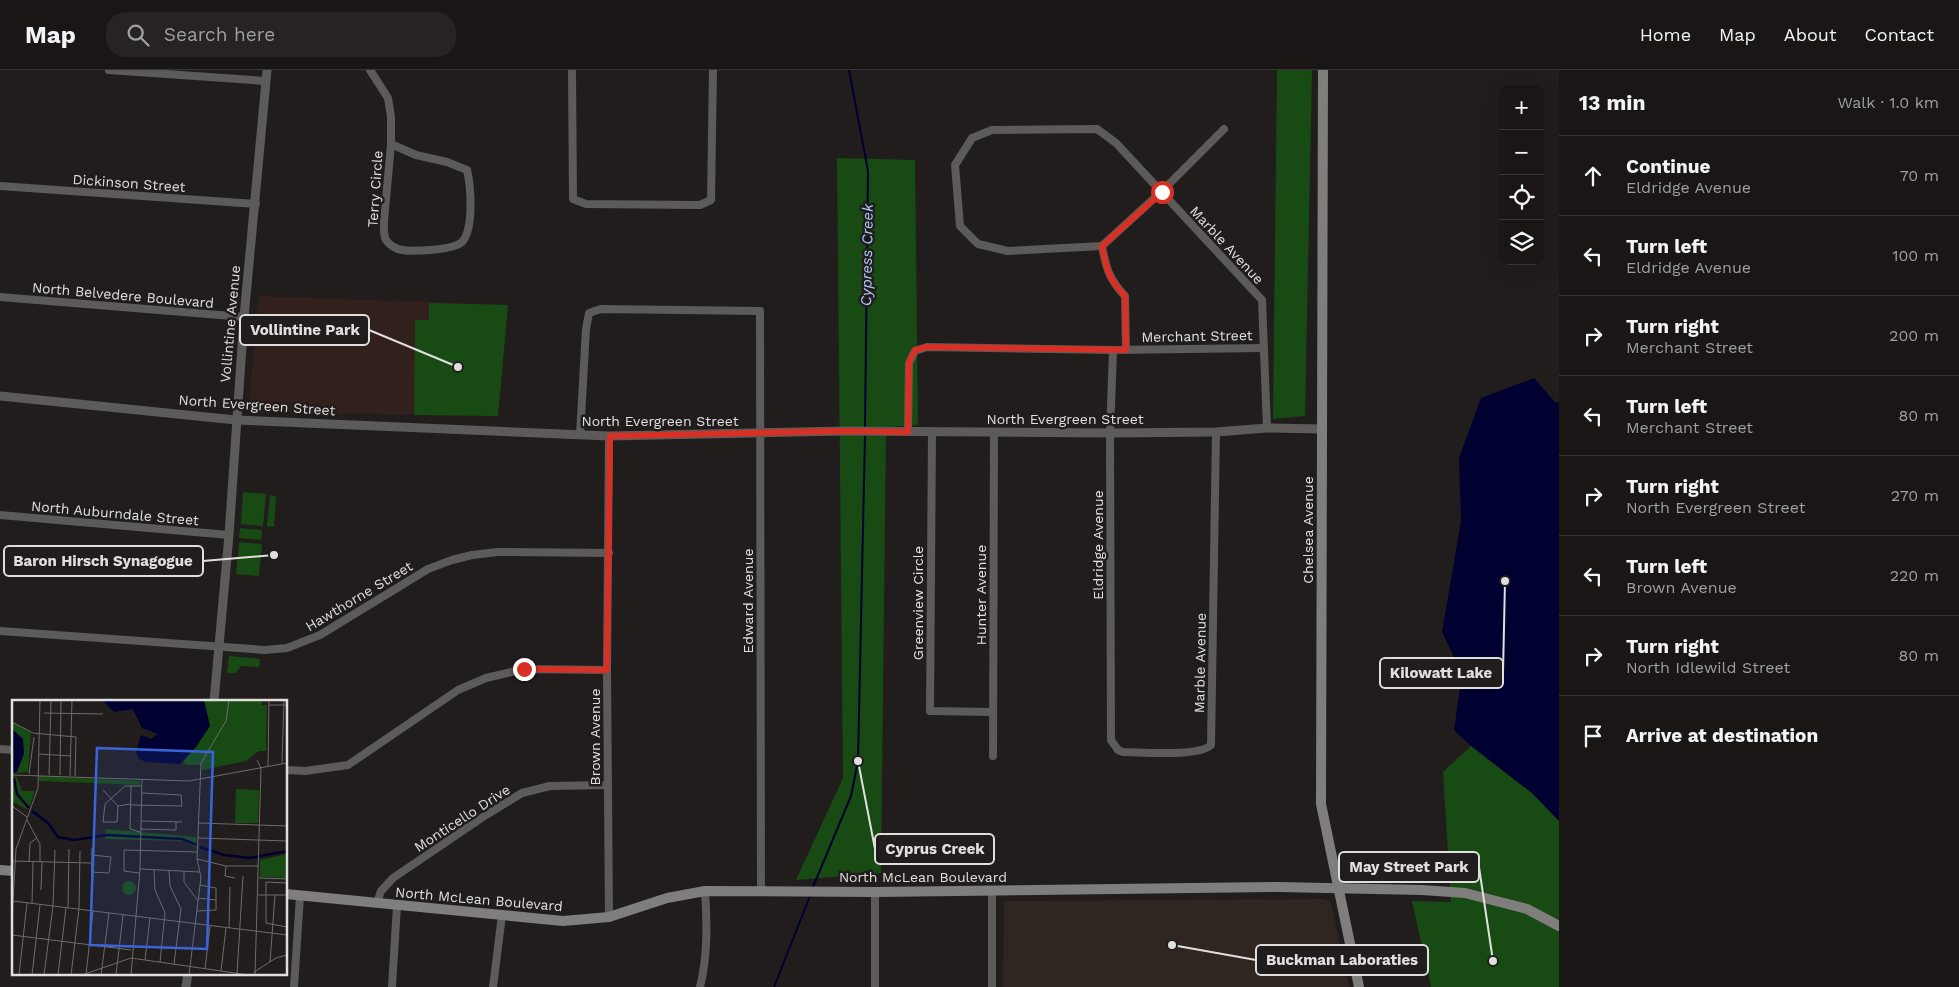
<!DOCTYPE html>
<html lang="en">
<head>
<meta charset="utf-8">
<style>
  :root { --surface:#191615; --page:#262322; --text:#f1f3f6; --muted:#9f9fa0; --line:#373534 }
  body { margin:0; font-family:"Work Sans",sans-serif; background:var(--page); color:var(--text) }
  .controls { position:absolute; right:15px; top:15px; display:grid; overflow:hidden; border-radius:10px; box-shadow:0 5px 20px #0002 }
  .controls button { width:45px; height:45px; display:grid; place-items:center; padding:0; border:0; border-bottom:1px solid var(--line); background:var(--surface); color:var(--text); font:25px sans-serif }
  .stop { position:absolute; width:15px; height:15px; margin:-11px; border:4px solid #d93025; border-radius:50%; background:#fff }
  .stop.end { background:#d93025; border-color:#fff; box-shadow:0 1px 5px #0008 }
  .list { margin:0; padding:0; list-style:none }
  h2 { display:flex; justify-content:space-between; align-items:center; height:65px; margin:0; padding:0 20px; font-size:21px }
  h2 small { font-size:16px; font-weight:400; color:var(--muted) }
  .list li { display:grid; grid-template-columns:32px 1fr auto; gap:15px; align-items:center; box-sizing:border-box; height:80px; padding:0 20px; border-top:1px solid var(--line) }
  .list b { display:block; font-size:19px; white-space:nowrap }
  .list p { margin:0; font-size:16px; white-space:nowrap; color:var(--muted) }
  .list em { font-size:16px; font-style:normal; color:var(--muted) }
  .icon { flex:none; width:28px; height:28px; fill:none; stroke:currentColor; stroke-width:2; stroke-linecap:round; stroke-linejoin:round }
  .map { position:relative; flex:none; width:1559px; height:917px; overflow:hidden }
  header { display:flex; align-items:center; gap:30px; box-sizing:border-box; height:70px; padding:0 25px; background:var(--surface); border-bottom:1px solid var(--line) }
  header strong { font-size:24px }
  nav { display:flex; gap:28px; margin-inline-start:auto; font-size:18px }
  .search { width:350px; height:45px; background:var(--page); display:flex; align-items:center; gap:12px; box-sizing:border-box; padding:0 18px; border-radius:20px; color:var(--muted); font-size:19px }
  main { display:flex }
  aside { flex:1; background:var(--surface) }
  .map>svg:first-child { display:block }
  .built { fill:#2f2622 }
  .education { fill:#32201c }
  .green { fill:#184b13 }
  .water { fill:#000031 }
  .lines { fill:none; stroke-linecap:round; stroke-linejoin:round }
  .stream { stroke:#000031; stroke-width:2 }
  .minor { stroke:#5c5b5a; stroke-width:8 }
  .tertiary { stroke:#5c5b5a; stroke-width:9 }
  .secondary { stroke:#7f7e7c; stroke-width:10 }
  .route { stroke:#d93025; stroke-width:6 }
  .labels { text-anchor:middle; stroke-width:5; stroke-linejoin:round; paint-order:stroke }
  .street-label { font-size:14px; fill:#e1dfde; stroke:#211d1c }
  .water-label { font-size:15px; font-style:italic; fill:#b0caff; stroke:#211d1c }
  .inset-river { fill:none; stroke:#000031; stroke-width:2.5 }
  .inset-road { fill:none; stroke:#6e6b6a; stroke-width:1 }
  .view { fill:#3a64d9; fill-opacity:0.15; stroke:#3a64d9; stroke-width:2.5 }
  .inset-edge { fill:none; stroke:#e1dfde; stroke-width:2.5 }
  .leader { fill:none; stroke:#e1dfde; stroke-width:2 }
  .callout-dot { fill:#e1dfde; stroke:#211d1c; stroke-width:2 }
  .callout { fill:#211d1c; stroke:#e1dfde; stroke-width:2 }
  .callout-label { font-size:15px; text-anchor:middle; font-weight:bold; fill:#e1dfde }
</style>
</head>
<body>
<header>
<strong>Map</strong>
<div class="search"><svg class="icon" aria-label="search" viewBox="0 0 24 24"><circle cx="10" cy="10" r="6"/><path d="M15 15l6 6"/></svg>Search here</div>
<nav><a>Home</a><a>Map</a><a>About</a><a>Contact</a></nav>
</header>
<main>
<div class="map">
<svg width="1559" height="917" viewBox="0 0 1559 917">
  <rect width="100%" height="100%" fill="#211d1c"/>
  <path class="built" d="M1324,829l7,3 18,85h-346l1,-86z"/>
  <path class="education" d="M259,226l249,9 -10,111 -250,-4z"/>
  <g class="green">
    <path d="M1277,0h35l-7,346 -32,3z"/>
    <path d="M837,88l78,2 3,265 -32,2 -5,446 -85,7 47,-102z"/>
    <path d="M429,233l79,2 -10,111 -84,-1 1,-95h14z"/>
    <path d="M243,422l23,2 -3,32 -22,-2z"/>
    <path d="M270,425l6,1 -2,31 -7,-1z"/>
    <path d="M240,458l22,2 -1,10 -22,-2z"/>
    <path d="M239,472l23,2 -3,32 -23,-2z"/>
    <path d="M229,586l31,3 -1,8 -18,-1 -5,7h-9z"/>
    <path d="M1471,676l61,47 27,28v166h-128l-19,-86 39,1 -8,-130z"/>
  </g>
  <path class="water" d="M1534,308l21,24 4,1v418l-27,-28 -61,-47 -17,-16 8,-56 -20,-42 19,-111 -2,-63 22,-60z"/>
  <g class="lines">
    <g class="stream">
      <path d="M849,0l19,101 -3,257"/>
      <path d="M813,817l38,-91 7,-35 7,-326"/>
      <path d="M774,917l36,-91"/>
    </g>
    <g class="minor">
      <path d="M109,0l157,11"/>
      <path d="M370,0l18,28 3,19v27"/>
      <path d="M572,0l1,129 13,5 114,1 11,-5 2,-130"/>
      <path d="M391,74l25,11 31,7 20,8c4,17 7,59 -5,72 -8,8 -49,10 -60,8 -6,-1 -13,-5 -16,-10 -3,-6 -2,-13 -2,-19z"/>
      <path d="M0,116l256,18"/>
      <path d="M1102,176l-94,5 -30,-7 -18,-18 -5,-61 17,-27 20,-8 105,-1 19,14 146,157 5,128"/>
      <path d="M0,227l244,20"/>
      <path d="M1113,280l-3,83 1,307 7,10 5,2c19,0 76,5 88,-7l5,-313"/>
      <path d="M1126,280l-1,-54c-16,-17 -19,-28 -23,-50l59,-54 63,-63"/>
      <path d="M908,362l1,-69 6,-12 12,-4 186,3 150,-2"/>
      <path d="M932,362l-2,279 63,1"/>
      <path d="M580,365l6,-106 3,-16 12,-4 159,2 1,581"/>
      <path d="M0,445l229,20"/>
      <path d="M0,561l265,19 22,-2 33,-13 108,-66 24,-9 20,-5 26,-3 111,1"/>
      <path d="M0,679l14,1"/>
      <path d="M993,686l1,-323"/>
      <path d="M286,700l19,1 43,-6 110,-75 28,-12 38,-9 83,1"/>
      <path d="M377,833l4,-12 12,-13 93,-63 36,-22 28,-7 58,-1"/>
      <path d="M609,847l-2,-247 2,-234"/>
      <path d="M294,917l6,-91"/>
      <path d="M392,917l5,-81"/>
      <path d="M493,917l9,-72"/>
      <path d="M700,917c8,-32 7,-64 5,-96"/>
      <path d="M875,917v-95"/>
      <path d="M992,917v-96"/>
    </g>
    <g class="tertiary">
      <path d="M0,326l236,24 373,16 235,-5 266,2 106,-1 51,-4 55,1"/>
      <path d="M214,631l15,-166 15,-218 23,-247"/>
      <path d="M186,917l2,-14"/>
    </g>
    <g class="secondary">
      <path d="M1323,0l-2,734 38,183"/>
      <path d="M0,800l14,1"/>
      <path d="M286,824l277,27 46,-4 58,-19 38,-7 170,1 404,-5 143,3 43,3 62,16 32,17"/>
    </g>
  </g>
  <g class="lines">
    <path class="route" d="M524,599l83,1 3,-234 234,-5 64,1 1,-70 6,-12 12,-3 199,3 -1,-54c-16,-16 -19,-28 -23,-50l60,-54"/>
  </g>
  <g class="labels">
    <g class="street-label">
      <text transform="translate(129 113) rotate(4)" y="5">Dickinson Street</text>
      <text transform="translate(375 119) rotate(-86)" y="5">Terry Circle</text>
      <text transform="translate(1227 175) rotate(47)" y="5">Marble Avenue</text>
      <text transform="translate(123 225) rotate(5)" y="5">North Belvedere Boulevard</text>
      <text transform="translate(230 254) rotate(-85)" y="5">Vollintine Avenue</text>
      <text transform="translate(1197 266) rotate(-1)" y="5">Merchant Street</text>
      <text transform="translate(257 335) rotate(4)" y="5">North Evergreen Street</text>
      <text x="1065" y="354">North Evergreen Street</text>
      <text x="660" y="356">North Evergreen Street</text>
      <text transform="translate(115 443) rotate(5)" y="5">North Auburndale Street</text>
      <text transform="translate(1308 460) rotate(-90)" y="5">Chelsea Avenue</text>
      <text transform="translate(1098 475) rotate(-90)" y="5">Eldridge Avenue</text>
      <text transform="translate(981 525) rotate(-90)" y="5">Hunter Avenue</text>
      <text transform="translate(359 526) rotate(-31)" y="5">Hawthorne Street</text>
      <text transform="translate(748 531) rotate(-90)" y="5">Edward Avenue</text>
      <text transform="translate(918 533) rotate(-90)" y="5">Greenview Circle</text>
      <text transform="translate(1200 593) rotate(-89)" y="5">Marble Avenue</text>
      <text transform="translate(595 667) rotate(-90)" y="5">Brown Avenue</text>
      <text transform="translate(462 748) rotate(-33)" y="5">Monticello Drive</text>
      <text x="923" y="812">North McLean Boulevard</text>
      <text transform="translate(479 829) rotate(5)" y="5">North McLean Boulevard</text>
    </g>
    <g class="water-label">
      <text transform="translate(867 185) rotate(-89)" y="5">Cypress Creek</text>
    </g>
  </g>
  <g transform="translate(12 630)">
    <rect width="275" height="275" fill="#211d1c"/>
    <path d="M192,0h58v5h5l-1,46h-7l-13,10 -44,9v-5h-16l-3,-3 6,-8zM0,22l19,11 -3,39 -16,1zM27,76l101,5v4l-101,-4zM0,77h5l5,14h13l-7,19 -16,-9zM224,89l23,1 -1,33h-23zM94,129l90,8 1,11 -13,-7 -79,-2zM275,154v24l-27,-1v-17zM110 188a7 7 0 1 1 14 0a7 7 0 1 1-14 0Z" fill="#184b13"/>
    <path d="M90,0h102l6,26 -14,21 -16,17 -34,-2 -7,-3 -3,-7 5,-17 10,4 7,-5 -16,-6 -9,-19 -19,3zM0,29l11,10 1,15 -7,18 -5,1z" fill="#000031"/>
    <path class="inset-river" d="M2,78l3,16 12,14M20,111l16,12 10,14 16,3 33,-5 75,4 15,6M188,147l24,8 26,3 37,-7"/>
    <path class="inset-road" d="M257,5h18M32,13l59,1M0,22l21,11 43,4 -1,39M27,54l32,2M270,64l2,-64M256,66l1,-66M17,74l5,-37M0,75l177,6 98,-18M37,75l2,-75M48,75l1,-75M58,76l2,-76M119,86l-1,43 10,3M91,90l15,16 13,-2M119,105l51,1 -1,-11 -39,-2M0,106l15,11M106,106l-1,16h-14l2,-18 20,-18h16M15,120l13,24v18M129,121l41,1M187,123l88,3M128,129l36,1v-8M186,138l89,3M185,159l29,7h33M0,161l79,2M17,162l1,-19 7,-5M214,166l-1,10 10,2M128,169l60,3M142,170l1,20 10,23 -5,49M157,171l1,15 11,23 -7,55M172,171v11l14,19M79,172l18,1 2,-16 -19,-2M127,173l-15,-2v-21l73,2M247,178l28,1M275,183l-21,-1v41l21,4M29,190l1,-28M246,195h29M186,198l18,2M1,201l274,34M20,204l1,-42M56,208l1,-59M79,211l1,-63M185,211l19,-1v-22l-16,-3M0,218l4,-69 22,-61 2,-88M217,228l1,-41M0,235l119,15M133,260l5,-42M258,262l5,-67M193,269l5,-43M209,271l5,-43M242,272l22,-14 11,-3M225,274l6,-98M7,275l8,-72M20,275l8,-70M32,275l9,-69 2,-56M46,275l8,-67M59,275l8,-66 1,-58M70,275l49,-17 118,17M74,275l7,-64M89,275l8,-62M104,275l7,-60M119,275l9,-106 2,-90M177,275l12,-98 -4,-18 4,-96 25,-42 3,-21M243,275l6,-207 -4,-8"/>
    <path class="view" d="M85,48l116,4 -6,197 -117,-4z"/>
    <rect width="275" height="275" class="inset-edge"/>
  </g>
  <path class="leader" d="M458 297L369 260M274 485L203 491M1505 511L1503 603M858 691L875 779M1493 891L1479 797M1172 875L1256 890"/>
  <g class="callout-dot">
    <circle cx="458" cy="297" r="5"/>
    <circle cx="274" cy="485" r="5"/>
    <circle cx="1505" cy="511" r="5"/>
    <circle cx="858" cy="691" r="5"/>
    <circle cx="1493" cy="891" r="5"/>
    <circle cx="1172" cy="875" r="5"/>
  </g>
  <g class="callout">
    <rect x="240" y="245" width="129" height="30" rx="5"/>
    <rect x="4" y="476" width="199" height="30" rx="5"/>
    <rect x="1380" y="588" width="123" height="30" rx="5"/>
    <rect x="875" y="764" width="119" height="30" rx="5"/>
    <rect x="1339" y="782" width="140" height="30" rx="5"/>
    <rect x="1256" y="875" width="172" height="30" rx="5"/>
  </g>
  <g class="callout-label">
    <text x="305" y="265">Vollintine Park</text>
    <text x="103" y="496">Baron Hirsch Synagogue</text>
    <text x="1441" y="608">Kilowatt Lake</text>
    <text x="935" y="784">Cyprus Creek</text>
    <text x="1409" y="802">May Street Park</text>
    <text x="1342" y="895">Buckman Laboraties</text>
  </g>
</svg>
<div class="controls">
<button>+</button>
<button>−</button>
<button><svg class="icon" aria-label="locate" viewBox="0 0 24 24"><circle cx="12" cy="12" r="6"/><path d="M12 2v4M12 18v4M2 12h4M18 12h4"/></svg></button>
<button><svg class="icon" aria-label="layers" viewBox="0 0 24 24"><path d="M12 4l9 5-9 5-9-5zM3 14l9 5 9-5"/></svg></button>
</div>
<div class="stop" style="left:1162px;top:122px"></div>
<div class="stop end" style="left:524px;top:599px"></div>
</div>
<aside>
<h2>13 min<small>Walk · 1.0 km</small></h2>
<ul class="list">
<li><svg class="icon" aria-label="ahead" viewBox="0 0 24 24"><path d="M12 20V5M6 11l6-6 6 6"/></svg><div><b>Continue</b><p>Eldridge Avenue</p></div><em>70 m</em></li>
<li><svg class="icon" aria-label="left" viewBox="0 0 24 24"><path d="M17 20v-9H6M10 6l-5 5 5 5"/></svg><div><b>Turn left</b><p>Eldridge Avenue</p></div><em>100 m</em></li>
<li><svg class="icon" aria-label="right" viewBox="0 0 24 24"><path d="M7 20v-9h11M14 6l5 5-5 5"/></svg><div><b>Turn right</b><p>Merchant Street</p></div><em>200 m</em></li>
<li><svg class="icon" aria-label="left" viewBox="0 0 24 24"><path d="M17 20v-9H6M10 6l-5 5 5 5"/></svg><div><b>Turn left</b><p>Merchant Street</p></div><em>80 m</em></li>
<li><svg class="icon" aria-label="right" viewBox="0 0 24 24"><path d="M7 20v-9h11M14 6l5 5-5 5"/></svg><div><b>Turn right</b><p>North Evergreen Street</p></div><em>270 m</em></li>
<li><svg class="icon" aria-label="left" viewBox="0 0 24 24"><path d="M17 20v-9H6M10 6l-5 5 5 5"/></svg><div><b>Turn left</b><p>Brown Avenue</p></div><em>220 m</em></li>
<li><svg class="icon" aria-label="right" viewBox="0 0 24 24"><path d="M7 20v-9h11M14 6l5 5-5 5"/></svg><div><b>Turn right</b><p>North Idlewild Street</p></div><em>80 m</em></li>
<li><svg class="icon" aria-label="arrive" viewBox="0 0 24 24"><path d="M6 21V4h12l-3 4 3 4H6"/></svg><div><b>Arrive at destination</b></div></li>
</ul>
</aside>
</main>
</body>
</html>
